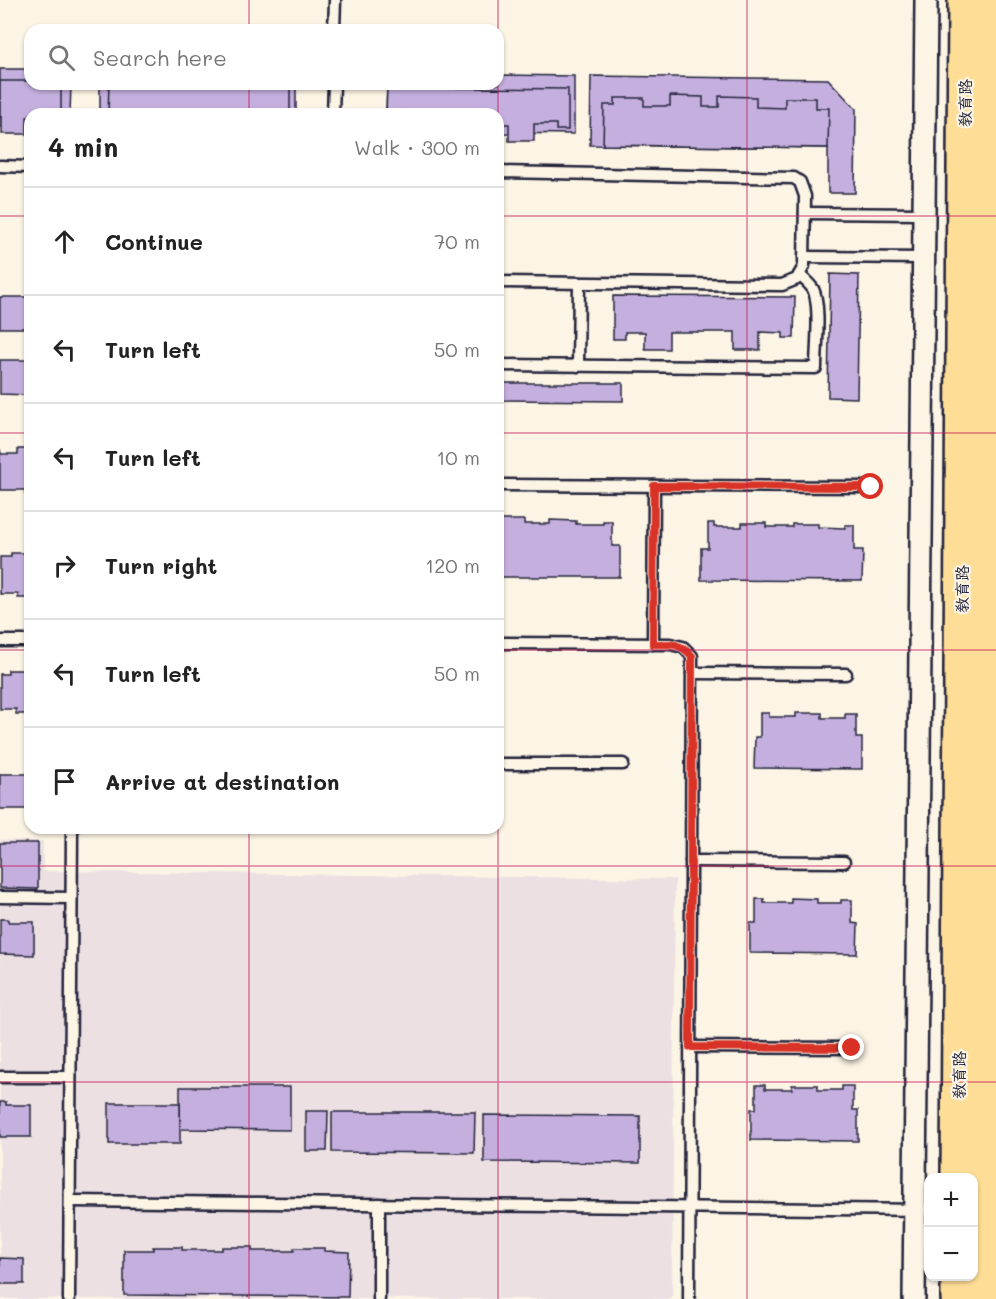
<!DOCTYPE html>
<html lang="en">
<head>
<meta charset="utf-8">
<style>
  :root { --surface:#fff; --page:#f6f6f6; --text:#222; --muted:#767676; --line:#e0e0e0 }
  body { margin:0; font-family:Mali,"LXGW WenKai TC",sans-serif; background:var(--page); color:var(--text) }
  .controls { position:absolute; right:18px; bottom:18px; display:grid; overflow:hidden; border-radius:12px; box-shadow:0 2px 4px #0004 }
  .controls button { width:54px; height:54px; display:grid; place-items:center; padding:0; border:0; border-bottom:2px solid var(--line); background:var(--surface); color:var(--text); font:30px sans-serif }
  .stop { position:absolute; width:18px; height:18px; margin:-14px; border:4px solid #d93025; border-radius:50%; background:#fff }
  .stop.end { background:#d93025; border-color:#fff; box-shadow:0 2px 6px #0008 }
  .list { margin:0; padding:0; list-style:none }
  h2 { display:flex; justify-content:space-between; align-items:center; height:78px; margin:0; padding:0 24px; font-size:26px }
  h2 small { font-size:20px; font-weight:400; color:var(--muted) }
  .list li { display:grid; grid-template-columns:39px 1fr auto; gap:18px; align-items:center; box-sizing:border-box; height:108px; padding:0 24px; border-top:2px solid var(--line) }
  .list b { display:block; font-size:22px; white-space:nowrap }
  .list em { font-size:20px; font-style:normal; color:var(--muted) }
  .icon { flex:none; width:33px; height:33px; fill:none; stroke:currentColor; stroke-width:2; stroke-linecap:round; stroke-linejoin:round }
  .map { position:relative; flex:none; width:996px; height:1299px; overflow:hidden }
  .search { position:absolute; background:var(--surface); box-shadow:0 2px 4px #0004; left:24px; top:24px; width:480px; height:66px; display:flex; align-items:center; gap:15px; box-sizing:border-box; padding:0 21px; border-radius:18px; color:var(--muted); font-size:22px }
  .panel { position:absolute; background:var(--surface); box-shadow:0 2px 4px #0004; left:24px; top:108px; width:480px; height:726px; border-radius:18px }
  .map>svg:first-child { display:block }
  .built { fill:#ece0e3 }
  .building { fill:#c5afde; stroke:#22223b; stroke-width:1.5 }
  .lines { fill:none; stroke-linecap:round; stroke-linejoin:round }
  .service-casing { stroke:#22223b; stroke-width:15 }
  .minor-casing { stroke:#22223b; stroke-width:26 }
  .primary-casing { stroke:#22223b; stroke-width:38 }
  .service { stroke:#fcf5e5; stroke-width:10 }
  .minor { stroke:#fcf5e5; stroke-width:21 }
  .primary { stroke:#fedd96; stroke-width:33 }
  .route { stroke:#d93025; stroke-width:8 }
  .grid { fill:none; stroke:#c2185b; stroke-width:1.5; stroke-opacity:0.55 }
  .labels { text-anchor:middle; stroke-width:4.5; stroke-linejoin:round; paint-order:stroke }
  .street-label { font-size:16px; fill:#22223b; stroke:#fcf5e5 }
</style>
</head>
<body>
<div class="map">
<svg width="996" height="1299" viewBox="0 0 996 1299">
  <rect width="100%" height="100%" fill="#fcf5e5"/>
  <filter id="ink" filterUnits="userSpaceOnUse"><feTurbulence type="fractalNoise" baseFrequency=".0167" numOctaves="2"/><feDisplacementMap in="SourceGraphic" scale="12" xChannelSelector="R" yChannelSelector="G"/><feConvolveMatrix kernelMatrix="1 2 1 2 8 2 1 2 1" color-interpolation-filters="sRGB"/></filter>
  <g filter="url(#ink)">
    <path class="built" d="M0,840l43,1v30l632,8 -3,420h-672z"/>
    <g class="building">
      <path d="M0,69h30v15h41l-1,30h-40v13h-30z"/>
      <path d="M498,75l76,1v58l-76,-1v-19h-112l1,-30h111z"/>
      <path d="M591,76l237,3 28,30 -1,84h-27v-45l-238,-3z"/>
      <path d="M0,81h30v3h31v30h-31v3h-3v17h-25v-17h-2z"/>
      <rect x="100" y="84" width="196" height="30"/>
      <path d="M109,84h181v30h-182z"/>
      <path d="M387,87l181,2v41h-12v-6h-22v17h-25v-17h-11v-10h-112z"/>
      <path d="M670,96l33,1v10h16v-11l37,1v10l29,1v-10h31v10h13l-1,40 -225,-3 1,-40h11v-7h29v8h26z"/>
      <path d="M830,274l29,1 -2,123 -29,-1z"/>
      <path d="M613,296l182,1 -1,41h-11v-5l-23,-1v18h-25v-18h-66v17h-24v-17h-20v7h-12z"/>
      <rect x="0" y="297" width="30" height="31"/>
      <path d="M0,360h30v35l-30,-1z"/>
      <path d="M498,383h125v18l-125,-1z"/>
      <path d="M0,449l1,5h17v-5h12v46h-5v-5h-25z"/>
      <path d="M500,520h24v4h26v-4l26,1v3h27v-3h9v25h8v31h-122v-54h2z"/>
      <path d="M708,523h6v4h28v-4h24v4h26v-3h26v3l27,1v-3h9v25h9l-1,31 -161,-1v-32h7z"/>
      <path d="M11,553h19v45h-12v-4h-18v-37h11z"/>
      <path d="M8,670h22v44h-14v-5h-16v-35h8z"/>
      <path d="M760,713h9v4h27v-4h26v5h23v-4h11v24h6v31l-108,-1 1,-31h5z"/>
      <rect x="0" y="774" width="30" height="35"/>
      <path d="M0,843h38v46l-38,-1z"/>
      <path d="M791,898l26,1v4h24v-3h11v23l6,1 -1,30 -107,-1v-30h6v-24h8v4h27z"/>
      <path d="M0,919h8v3h26v33l-34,-1z"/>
      <path d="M756,1085h9v4h27v-4h26v5h24v-4h11v24h5v31l-107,-1v-31h5z"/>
      <path d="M180,1087h110v43l-110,-1z"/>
      <path d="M0,1102h6v3h25v32h-31z"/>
      <rect x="109" y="1103" width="71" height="41"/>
      <path d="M306,1111h22l-1,40h-21z"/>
      <path d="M332,1112h143l-1,41 -142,-1z"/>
      <path d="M484,1115l156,1v47l-156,-1z"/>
      <path d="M153,1247h29v3h40v-3h30v4h42v-3h30v3l25,1 -1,45 -224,-2v-45h29z"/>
      <path d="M0,1258l24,1v25h-24z"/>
    </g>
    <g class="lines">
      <g class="service-casing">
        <g id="service">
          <path d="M334,30l1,-30"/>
          <path d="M333,114l1,-30"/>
          <path d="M0,166l30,1"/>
          <path d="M498,172l296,6 6,4 5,14 -1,70 -7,13 -15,6 -284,-3"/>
          <path d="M805,213l119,1"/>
          <path d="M804,257l120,1"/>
          <path d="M498,365l318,3c0,-20 5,-63 -3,-79 -4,-6 -9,-10 -14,-14"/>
          <path d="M578,366l1,-83"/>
          <path d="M498,485l373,2"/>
          <path d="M0,641h30"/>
          <path d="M498,643l172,1 13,3 9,9 -3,643"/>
          <path d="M653,644l1,-158"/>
          <path d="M692,673l154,1"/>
          <path d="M498,764h125"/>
          <path d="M691,861l153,1"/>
          <path d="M0,897l71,1"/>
          <path d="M690,1047l162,1"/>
          <path d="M0,1077h70"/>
          <path d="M70,1201l858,9"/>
          <path d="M69,1299l3,-471"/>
          <path d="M379,1299v-95"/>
        </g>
      </g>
      <g class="minor-casing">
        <path id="minor" d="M914,1299l12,-1299"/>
      </g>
      <g class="primary-casing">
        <g id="primary">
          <path d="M958,1178l7,-1178"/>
          <path d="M958,1299v-23"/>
          <path d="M988,1299l7,-1299"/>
        </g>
      </g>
      <use href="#service" class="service"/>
      <use href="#minor" class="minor"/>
      <use href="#primary" class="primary"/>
    </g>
  </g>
  <g class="lines" filter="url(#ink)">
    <path class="route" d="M852,1048l-162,-1 2,-391c-13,-14 -21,-12 -39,-12l1,-158 217,1"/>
  </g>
  <path class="grid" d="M249,0v30M498,0v30M747,0v1299M498,30v54M249,84v30M498,84v30M498,114v714M0,216h30M498,216h498M0,433h30M498,433h498M0,650h30M498,650h498M249,828v471M498,828v471M0,866h996M0,1082h996"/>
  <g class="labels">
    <g class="street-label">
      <text transform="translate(965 103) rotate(-90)" y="6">教育路</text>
      <text transform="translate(962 589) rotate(-90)" y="6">教育路</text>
      <text transform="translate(959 1075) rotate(-90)" y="6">教育路</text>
    </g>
  </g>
</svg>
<div class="controls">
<button>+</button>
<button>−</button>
</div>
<div class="stop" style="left:871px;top:487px"></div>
<div class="stop end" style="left:852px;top:1048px"></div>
<div class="search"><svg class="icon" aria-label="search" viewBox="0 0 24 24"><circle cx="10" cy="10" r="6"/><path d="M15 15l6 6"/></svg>Search here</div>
<section class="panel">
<h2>4 min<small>Walk · 300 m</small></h2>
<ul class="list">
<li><svg class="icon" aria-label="ahead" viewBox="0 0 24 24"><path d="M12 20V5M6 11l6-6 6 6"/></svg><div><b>Continue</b></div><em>70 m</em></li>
<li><svg class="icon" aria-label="left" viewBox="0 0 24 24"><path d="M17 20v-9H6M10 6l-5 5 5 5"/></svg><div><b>Turn left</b></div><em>50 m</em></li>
<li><svg class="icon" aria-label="left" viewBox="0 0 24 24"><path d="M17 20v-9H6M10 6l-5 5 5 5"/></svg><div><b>Turn left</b></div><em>10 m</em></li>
<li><svg class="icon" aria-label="right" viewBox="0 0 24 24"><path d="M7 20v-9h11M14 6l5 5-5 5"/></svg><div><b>Turn right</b></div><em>120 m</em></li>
<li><svg class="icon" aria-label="left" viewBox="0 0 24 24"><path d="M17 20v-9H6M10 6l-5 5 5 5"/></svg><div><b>Turn left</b></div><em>50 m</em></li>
<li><svg class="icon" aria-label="arrive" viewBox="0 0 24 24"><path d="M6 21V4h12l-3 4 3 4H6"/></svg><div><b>Arrive at destination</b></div></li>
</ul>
</section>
</div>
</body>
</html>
